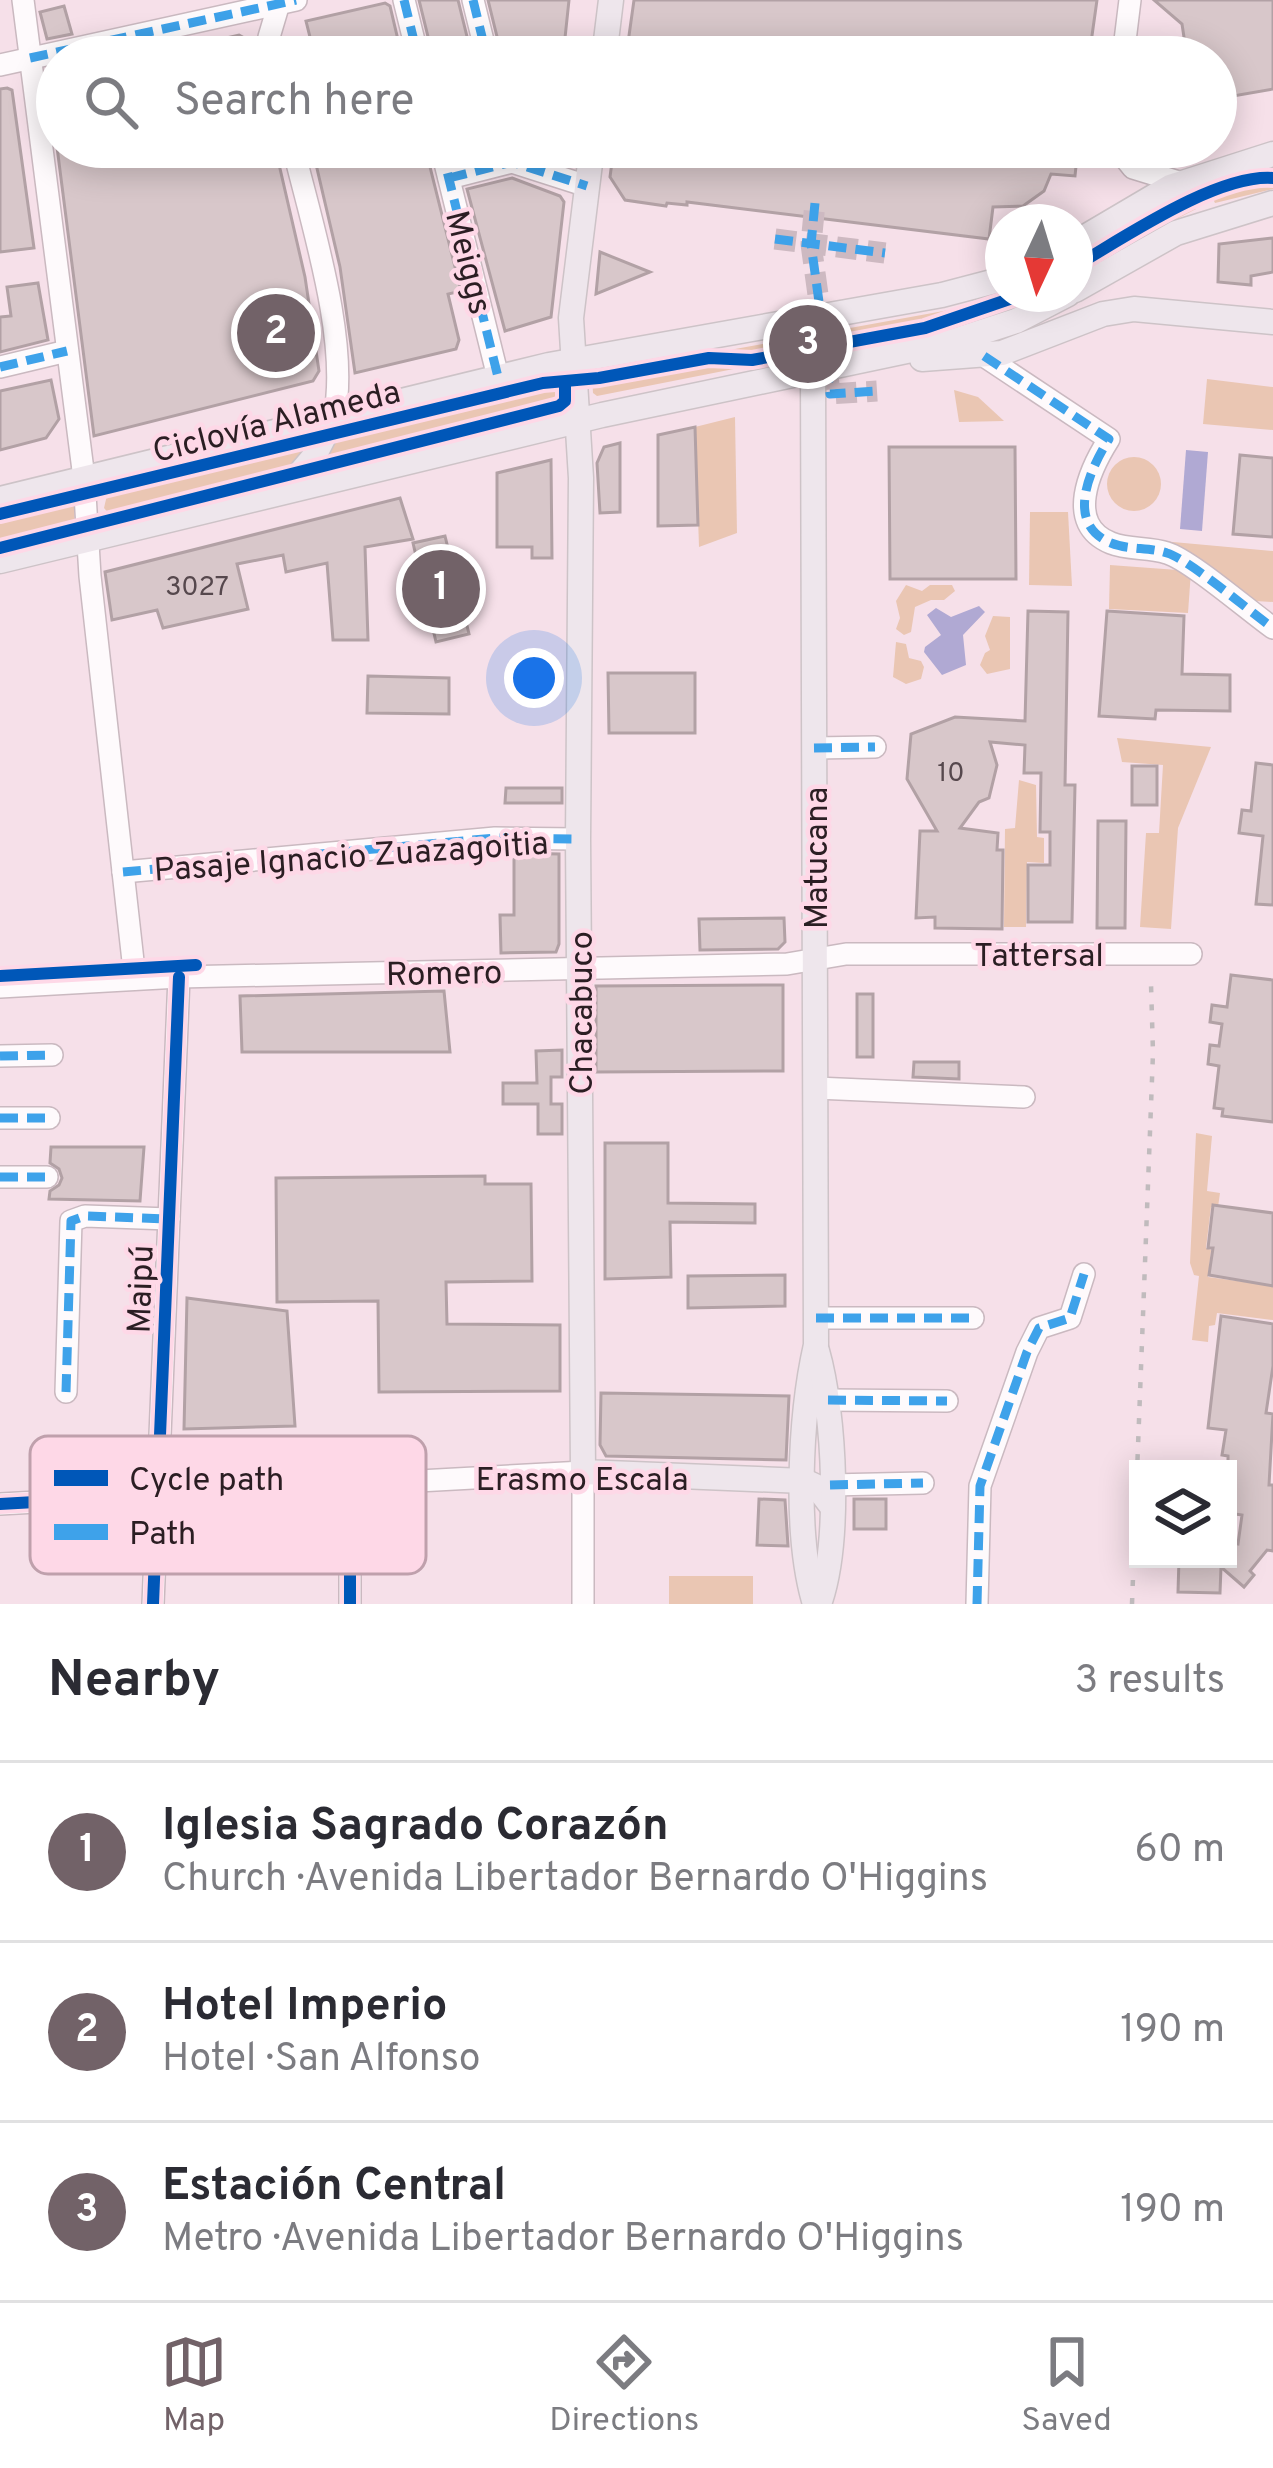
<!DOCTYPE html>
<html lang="en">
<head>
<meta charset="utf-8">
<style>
  :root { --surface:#fff; --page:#f7f7f7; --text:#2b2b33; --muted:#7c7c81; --line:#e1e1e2; --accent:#726268 }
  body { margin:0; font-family:Overpass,sans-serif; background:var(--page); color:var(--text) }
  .controls { position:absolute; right:36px; bottom:36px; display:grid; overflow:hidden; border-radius:0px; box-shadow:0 6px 30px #0003 }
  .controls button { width:108px; height:108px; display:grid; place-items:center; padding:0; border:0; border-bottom:3px solid var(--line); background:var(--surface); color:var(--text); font:60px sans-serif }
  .compass { position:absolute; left:985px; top:204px; width:108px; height:108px; border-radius:50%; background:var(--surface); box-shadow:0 6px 30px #0003; rotate:184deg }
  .you { position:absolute; left:534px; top:678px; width:42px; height:42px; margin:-30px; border:9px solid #fff; border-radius:50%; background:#1a73e8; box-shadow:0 0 0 18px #1a73e833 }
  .badge { display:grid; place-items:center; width:78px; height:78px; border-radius:50%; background:var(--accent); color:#fff; font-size:39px; font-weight:700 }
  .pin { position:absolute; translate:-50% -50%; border:6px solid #fff; box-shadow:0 3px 12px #0006 }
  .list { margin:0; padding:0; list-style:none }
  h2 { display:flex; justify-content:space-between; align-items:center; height:156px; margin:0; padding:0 48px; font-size:51px }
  h2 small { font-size:39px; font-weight:400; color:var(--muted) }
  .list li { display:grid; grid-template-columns:78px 1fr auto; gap:36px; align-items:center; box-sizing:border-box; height:180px; padding:0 48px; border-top:3px solid var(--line) }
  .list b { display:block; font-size:45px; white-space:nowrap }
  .list p { margin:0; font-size:39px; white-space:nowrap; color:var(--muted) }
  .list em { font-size:39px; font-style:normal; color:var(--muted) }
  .icon { flex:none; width:66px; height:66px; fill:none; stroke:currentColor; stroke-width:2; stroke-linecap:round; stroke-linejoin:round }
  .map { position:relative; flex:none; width:1273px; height:1604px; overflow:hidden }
  .search { position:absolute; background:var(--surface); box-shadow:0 6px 30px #0003; left:36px; right:36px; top:36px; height:132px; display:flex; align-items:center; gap:30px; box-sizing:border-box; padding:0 42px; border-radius:66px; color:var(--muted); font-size:45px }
  .sheet { height:696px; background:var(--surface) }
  nav { display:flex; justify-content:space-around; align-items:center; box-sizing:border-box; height:168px; border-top:3px solid var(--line); background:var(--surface); font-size:33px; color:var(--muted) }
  nav a { display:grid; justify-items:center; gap:6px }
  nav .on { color:var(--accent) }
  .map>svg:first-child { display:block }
  .green { fill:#eac6b3 }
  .water { fill:#b0a9d3 }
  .building { fill:#d8c7ca; stroke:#b2a1a5; stroke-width:3 }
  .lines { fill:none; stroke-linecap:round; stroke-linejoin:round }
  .minor-tunnel { stroke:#cdb9c1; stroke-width:21; stroke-dasharray:21 10; stroke-linecap:butt }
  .minor-casing { stroke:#cab9c0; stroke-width:24 }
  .major-casing { stroke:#cdc3c7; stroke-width:27 }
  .minor { stroke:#fefafc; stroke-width:21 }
  .major { stroke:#eee6ec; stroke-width:24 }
  .rail { stroke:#c0bbbd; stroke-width:4.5; stroke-dasharray:6 12; stroke-linecap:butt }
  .quiet { stroke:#3ea2ea; stroke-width:9; stroke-dasharray:18 9; stroke-linecap:butt }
  .cycleway-casing { stroke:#fed8e7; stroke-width:20 }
  .cycleway { stroke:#0057b8; stroke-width:12 }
  .labels { text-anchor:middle; stroke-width:9; stroke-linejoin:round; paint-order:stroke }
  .number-label { font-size:27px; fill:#56484d }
  .street-label { font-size:33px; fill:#2b1e23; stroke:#fed8e7 }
  .key { fill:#fed8e7; stroke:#bfa0ac; stroke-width:3 }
  .key-label { font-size:33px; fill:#2b1e23 }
</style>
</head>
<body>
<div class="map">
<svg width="1273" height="1604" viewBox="0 0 1273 1604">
  <rect width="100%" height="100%" fill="#f6e0e9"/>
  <g class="green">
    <path d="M1273,168v21l-58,14 -9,-18z"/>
    <path d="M1188,194l8,15 -92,47 -6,-11z"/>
    <path d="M1010,294h28l-77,30 -364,72 -4,-3 -1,-18 357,-65z"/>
    <path d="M1207,379l66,8v43l-70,-6z"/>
    <path d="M543,384l18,2 2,15 -443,116h-8l-8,-9 3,-13 6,-4z"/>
    <path d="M954,390l24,7 26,24 -45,1z"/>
    <path d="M735,417l2,116 -38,14 -4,-120z"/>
    <circle cx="1134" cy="484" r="27"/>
    <path d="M70,501l4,2 1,23 -75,19v-27z"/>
    <path d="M1030,512h38l4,74 -43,-1z"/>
    <path d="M1162,541l111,10v51l-18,-1z"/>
    <path d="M1110,565l81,6 -3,42 -79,-4z"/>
    <path d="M906,585l16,6 8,-6h22l3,6 -11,9h-13l-16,7 -4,25 -7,3 -8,-6 4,-11 -4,-17z"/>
    <path d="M993,616l17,1v52l-23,5 -7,-9 5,-12 5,-3 -5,-14z"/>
    <path d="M896,642l10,2 3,14 12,3 3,6 -3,12 -15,5 -13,-7z"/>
    <path d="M1117,738l94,9 -33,81 -7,101 -31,-2 6,-94h13l4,-68 -41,-3z"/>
    <path d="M1019,780l17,5 1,52 7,1v25l-17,-1 -1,65h-22l1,-98 10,-1z"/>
    <path d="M1196,1133l16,3 -5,55 13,2 -2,14h-7l-5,41 5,2 -3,27 65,9v34l-56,-7 -2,12 -6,1 -1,16 -16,-2 7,-64 -5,-1 -4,-12z"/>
    <rect x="669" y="1576" width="84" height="28"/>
  </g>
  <g class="water">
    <path d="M1186,450l22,2 -6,79 -22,-2z"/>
    <path d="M979,606l6,6 -22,23 3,30 -24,10 -18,-23 1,-5 16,-12 -14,-20 9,-7 15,9z"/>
  </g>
  <g class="building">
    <path d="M419,0h39l14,57h-39z"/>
    <path d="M488,0h81l-6,57h-61z"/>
    <path d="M634,0h463l-8,57h-463z"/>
    <path d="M1154,0h119v89l-57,10v-42h-29l-5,-33z"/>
    <path d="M385,3l5,3 12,51h-87l-9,-36z"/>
    <path d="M64,6l8,28 -25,5 -7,-27z"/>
    <path d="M239,35l9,5 5,17h-88v-5z"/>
    <path d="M7,88l5,2 22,158 -34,4v-163z"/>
    <path d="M57,147h218l30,130 14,94 -6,10 -219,55z"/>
    <path d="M312,147h113l36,144 -13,3 11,46 -3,9 -101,24 -15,-106z"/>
    <path d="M456,147h57l-53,13z"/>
    <path d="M614,147h464l-3,29 -24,-2 -7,17 -21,15 -30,1 -4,32 -302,-37v3l-20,-2 -1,3 -41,-6 -15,-23z"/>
    <path d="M512,178l48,18 4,6 -13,115 -46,14 -38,-142z"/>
    <path d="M1273,238v34l-22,4v9l-33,-3 1,-38z"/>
    <path d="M600,252l50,20 -54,22z"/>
    <path d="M38,283l10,57 -48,12v-35l11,-1 -4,-29z"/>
    <path d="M51,380l8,39 -13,19 -46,12v-59z"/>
    <path d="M695,427l3,98 -40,1v-91z"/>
    <path d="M620,443v69l-20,1 -3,-50 7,-16z"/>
    <path d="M889,447h126l1,132h-126z"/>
    <path d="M1240,455l33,3v79l-40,-3z"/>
    <path d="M551,460l1,98h-20v-11h-35v-74z"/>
    <path d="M400,498l13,41 -48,8 3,93h-35l-6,-77 -41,9 -3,-17 -46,9 11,45 -85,19 -6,-18 -45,10 -7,-48z"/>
    <path d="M445,536l24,98 -33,8 -23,-99z"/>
    <path d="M1028,611l40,1 -3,173h10l-3,137h-44v-57h22v-33h-10l1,-59h-17l1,-28 -35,-3 7,23 -8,33 -10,4 -19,26 38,5 -1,17h6l-1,79 -67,-1v-11l-19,1 4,-87h17l-30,-52 4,-45 44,-17 70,4z"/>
    <path d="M1107,611l77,5 -2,58 48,1v36l-74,-1 -1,9 -56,-3z"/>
    <path d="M608,673h87v60h-86z"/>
    <path d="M368,676l81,2v36l-82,-1z"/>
    <path d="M1256,763l17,2v140l-17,-1 7,-68 -24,-3 3,-23 9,1z"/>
    <rect x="1132" y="766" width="25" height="39"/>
    <path d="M506,788h56v15h-57z"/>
    <path d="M1098,821h28l-1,107h-28z"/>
    <path d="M514,853l45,1v90l-3,8 -55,1 -1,-38h14z"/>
    <path d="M784,918l1,24 -7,7 -78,1 -1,-31z"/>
    <path d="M1231,975l42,5v142l-51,-6 1,-7 -9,-1 5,-42 -11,-2 2,-19 9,1 3,-22 -12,-2 2,-17 15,2z"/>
    <path d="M783,985v86l-187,1v-86z"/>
    <path d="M444,991l6,61h-208l-2,-56z"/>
    <rect x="857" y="994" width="16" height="63"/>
    <path d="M562,1050v27h-11v27h11v30h-24v-30h-35v-21h34l-1,-32z"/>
    <path d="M914,1062h45v17l-46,-2z"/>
    <path d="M605,1143h63v60l87,1v19l-85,-1 1,55 -66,2z"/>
    <path d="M51,1147h93l-4,54 -91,-2 1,-8 9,-6 3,-7 -3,-9 -9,-6z"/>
    <path d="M485,1176v8h46l1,97 -86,1 1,42 113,1v66l-181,1 -1,-91 -101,1 -1,-124z"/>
    <path d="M1213,1205l60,8v73l-64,-11 4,-27h-5z"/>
    <path d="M785,1275v31l-97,2v-32z"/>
    <path d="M187,1298l100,13 8,115 -111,3z"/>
    <path d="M1221,1316l52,8v42l-7,47 7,1 -4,71h4v66l-6,-1 -17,21 4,4 -10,12 -23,-20 -1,26 -42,-1 1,-33h49v-17l10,2 4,-29 -14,-2v-57l-6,-1 4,-25 -18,-2z"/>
    <path d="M601,1393l188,3 -3,64 -180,-4 -6,-11z"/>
    <path d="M759,1499l26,1 3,46 -31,-1z"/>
    <rect x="854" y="1499" width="32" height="30"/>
  </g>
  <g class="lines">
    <g class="minor-tunnel">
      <path d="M775,239l110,14"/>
      <path d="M824,338l6,56 47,-3"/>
      <path d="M808,344l16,-6 -13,-94 4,-41"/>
    </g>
    <g class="minor-casing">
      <g id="minor">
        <path d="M23,0l61,478 6,98 45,403"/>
        <path d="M404,0l14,57"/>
        <path d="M473,0l14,57"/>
        <path d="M272,57l-3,-20 11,-37"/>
        <path d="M1123,57l7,-57"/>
        <path d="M0,65l296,-65"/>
        <path d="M293,147c18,75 57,195 41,270"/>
        <path d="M441,147l57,230"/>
        <path d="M1116,147l17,21 49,15"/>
        <path d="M449,178l63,-16 75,24"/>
        <path d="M984,356l125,83c-19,30 -45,85 2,104 17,7 38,4 56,10 23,7 82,58 106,75"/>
        <path d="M0,367l67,-16"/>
        <path d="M814,748l61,-1"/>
        <path d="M123,872l372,-34 83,1"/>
        <path d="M0,987l179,-10 608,-13 59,-10h345"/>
        <path d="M0,1056l52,-1"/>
        <path d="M816,1088l208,9"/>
        <path d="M0,1118h49"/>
        <path d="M0,1177h47"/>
        <path d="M816,1318h157"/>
        <path d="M66,1392l5,-171 14,-5 84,3"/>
        <path d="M828,1400l119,1"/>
        <path d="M350,1484v120"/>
        <path d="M830,1485l93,-2"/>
        <path d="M0,1504l583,-32v132"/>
        <path d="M153,1604l26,-627"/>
        <path d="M977,1604l3,-118 47,-134 12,-24 31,-10 14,-44"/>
      </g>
    </g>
    <g class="major-casing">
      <g id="major">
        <path d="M604,57l7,-57"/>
        <path d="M592,147l-21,171 10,160 -3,361 5,633 221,9 13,6 13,17"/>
        <path d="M1075,243l95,-56 103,-33"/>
        <path d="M1075,290l101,-57 97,-30"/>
        <path d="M922,359l80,-6 101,-39 31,-5 139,13"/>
        <path d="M813,371l3,974c-16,71 -22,190 -1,259"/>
        <path d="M285,491l28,-33 21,-41"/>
        <path d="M0,499l549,-134 393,-70 61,-16"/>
        <path d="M0,561l602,-146 352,-74 62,-20 52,-27"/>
        <path d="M817,1351c18,63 24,192 2,253"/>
      </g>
    </g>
    <use href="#minor" class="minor"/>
    <use href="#major" class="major"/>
    <path class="rail" d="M1132,1604l21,-551 -2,-69"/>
    <g class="quiet">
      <path d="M404,0l14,57"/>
      <path d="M473,0l14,57"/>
      <path d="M30,58l266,-58"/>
      <path d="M441,147l57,230"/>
      <path d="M449,178l63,-16 75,24"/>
      <path d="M775,239l110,14"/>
      <path d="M824,338l6,56 47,-3"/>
      <path d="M808,344l16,-6 -13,-94 4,-41"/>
      <path d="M984,356l125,83c-19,30 -45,85 2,104 17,7 38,4 56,10 23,7 82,58 106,75"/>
      <path d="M0,367l67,-16"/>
      <path d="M814,748l61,-1"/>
      <path d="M123,872l372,-34 83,1"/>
      <path d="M0,1056l52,-1"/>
      <path d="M0,1118h49"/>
      <path d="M0,1177h47"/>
      <path d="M816,1318h157"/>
      <path d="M66,1392l5,-171 14,-5 84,3"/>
      <path d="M828,1400l119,1"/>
      <path d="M830,1485l93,-2"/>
      <path d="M977,1604l3,-118 47,-134 12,-24 31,-10 14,-44"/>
    </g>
    <g class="cycleway-casing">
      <g id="cycleway">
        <path d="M1075,266c50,-29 142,-92 198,-88"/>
        <path d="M0,514l543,-131 56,-5 110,-20 43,2 173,-32 99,-34"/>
        <path d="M0,548l559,-142 6,-5v-19"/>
        <path d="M0,976l196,-11"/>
        <path d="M0,1504l350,-20v120"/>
        <path d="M153,1604l26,-627"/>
      </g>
    </g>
    <use href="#cycleway" class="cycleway"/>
  </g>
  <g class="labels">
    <g class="number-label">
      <text x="197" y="595">3027</text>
      <text x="951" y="781">10</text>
    </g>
    <g class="street-label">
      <text transform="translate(470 262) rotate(76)" y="12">Meiggs</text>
      <text transform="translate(276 420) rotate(-14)" y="12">Ciclovía Alameda</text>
      <text transform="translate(351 855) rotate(-4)" y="12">Pasaje Ignacio Zuazagoitia</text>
      <text transform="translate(815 858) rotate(-90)" y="12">Matucana</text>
      <text x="1039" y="966">Tattersal</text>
      <text transform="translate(444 972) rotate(-1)" y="12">Romero</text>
      <text transform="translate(580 1013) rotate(-90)" y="12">Chacabuco</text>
      <text transform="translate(139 1289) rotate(-88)" y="12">Maipú</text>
      <text x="582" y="1490">Erasmo Escala</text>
    </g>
  </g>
  <rect x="30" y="1436" width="396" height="138" rx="18" class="key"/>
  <rect x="54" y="1470" width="54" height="16" fill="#0057b8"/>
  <rect x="54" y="1524" width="54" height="16" fill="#3ea2ea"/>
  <g class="key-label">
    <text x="129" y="1490">Cycle path</text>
    <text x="129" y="1544">Path</text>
  </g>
</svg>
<div class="controls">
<button><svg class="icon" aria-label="layers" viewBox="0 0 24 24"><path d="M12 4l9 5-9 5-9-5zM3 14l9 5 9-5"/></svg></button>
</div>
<svg class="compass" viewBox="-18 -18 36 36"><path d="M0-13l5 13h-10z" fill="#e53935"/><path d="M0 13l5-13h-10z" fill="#7c7c81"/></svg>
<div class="you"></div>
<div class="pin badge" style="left:441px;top:589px">1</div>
<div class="pin badge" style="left:276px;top:333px">2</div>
<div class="pin badge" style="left:808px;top:344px">3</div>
<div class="search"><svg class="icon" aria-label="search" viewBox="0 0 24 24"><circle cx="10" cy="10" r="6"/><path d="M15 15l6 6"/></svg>Search here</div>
</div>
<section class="sheet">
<h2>Nearby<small>3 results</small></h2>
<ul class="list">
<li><span class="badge">1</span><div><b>Iglesia Sagrado Corazón</b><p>Church · Avenida Libertador Bernardo O'Higgins</p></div><em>60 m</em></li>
<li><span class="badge">2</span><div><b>Hotel Imperio</b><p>Hotel · San Alfonso</p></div><em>190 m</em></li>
<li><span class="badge">3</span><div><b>Estación Central</b><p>Metro · Avenida Libertador Bernardo O'Higgins</p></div><em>190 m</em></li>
</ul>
</section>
<nav>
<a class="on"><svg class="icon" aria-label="map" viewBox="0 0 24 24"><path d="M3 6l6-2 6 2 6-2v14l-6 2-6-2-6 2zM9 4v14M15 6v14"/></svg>Map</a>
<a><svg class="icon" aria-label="directions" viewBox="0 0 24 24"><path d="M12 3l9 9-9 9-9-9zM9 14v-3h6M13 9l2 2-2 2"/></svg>Directions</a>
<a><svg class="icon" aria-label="saved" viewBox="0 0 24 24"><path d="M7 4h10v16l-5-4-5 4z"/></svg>Saved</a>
</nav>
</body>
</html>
